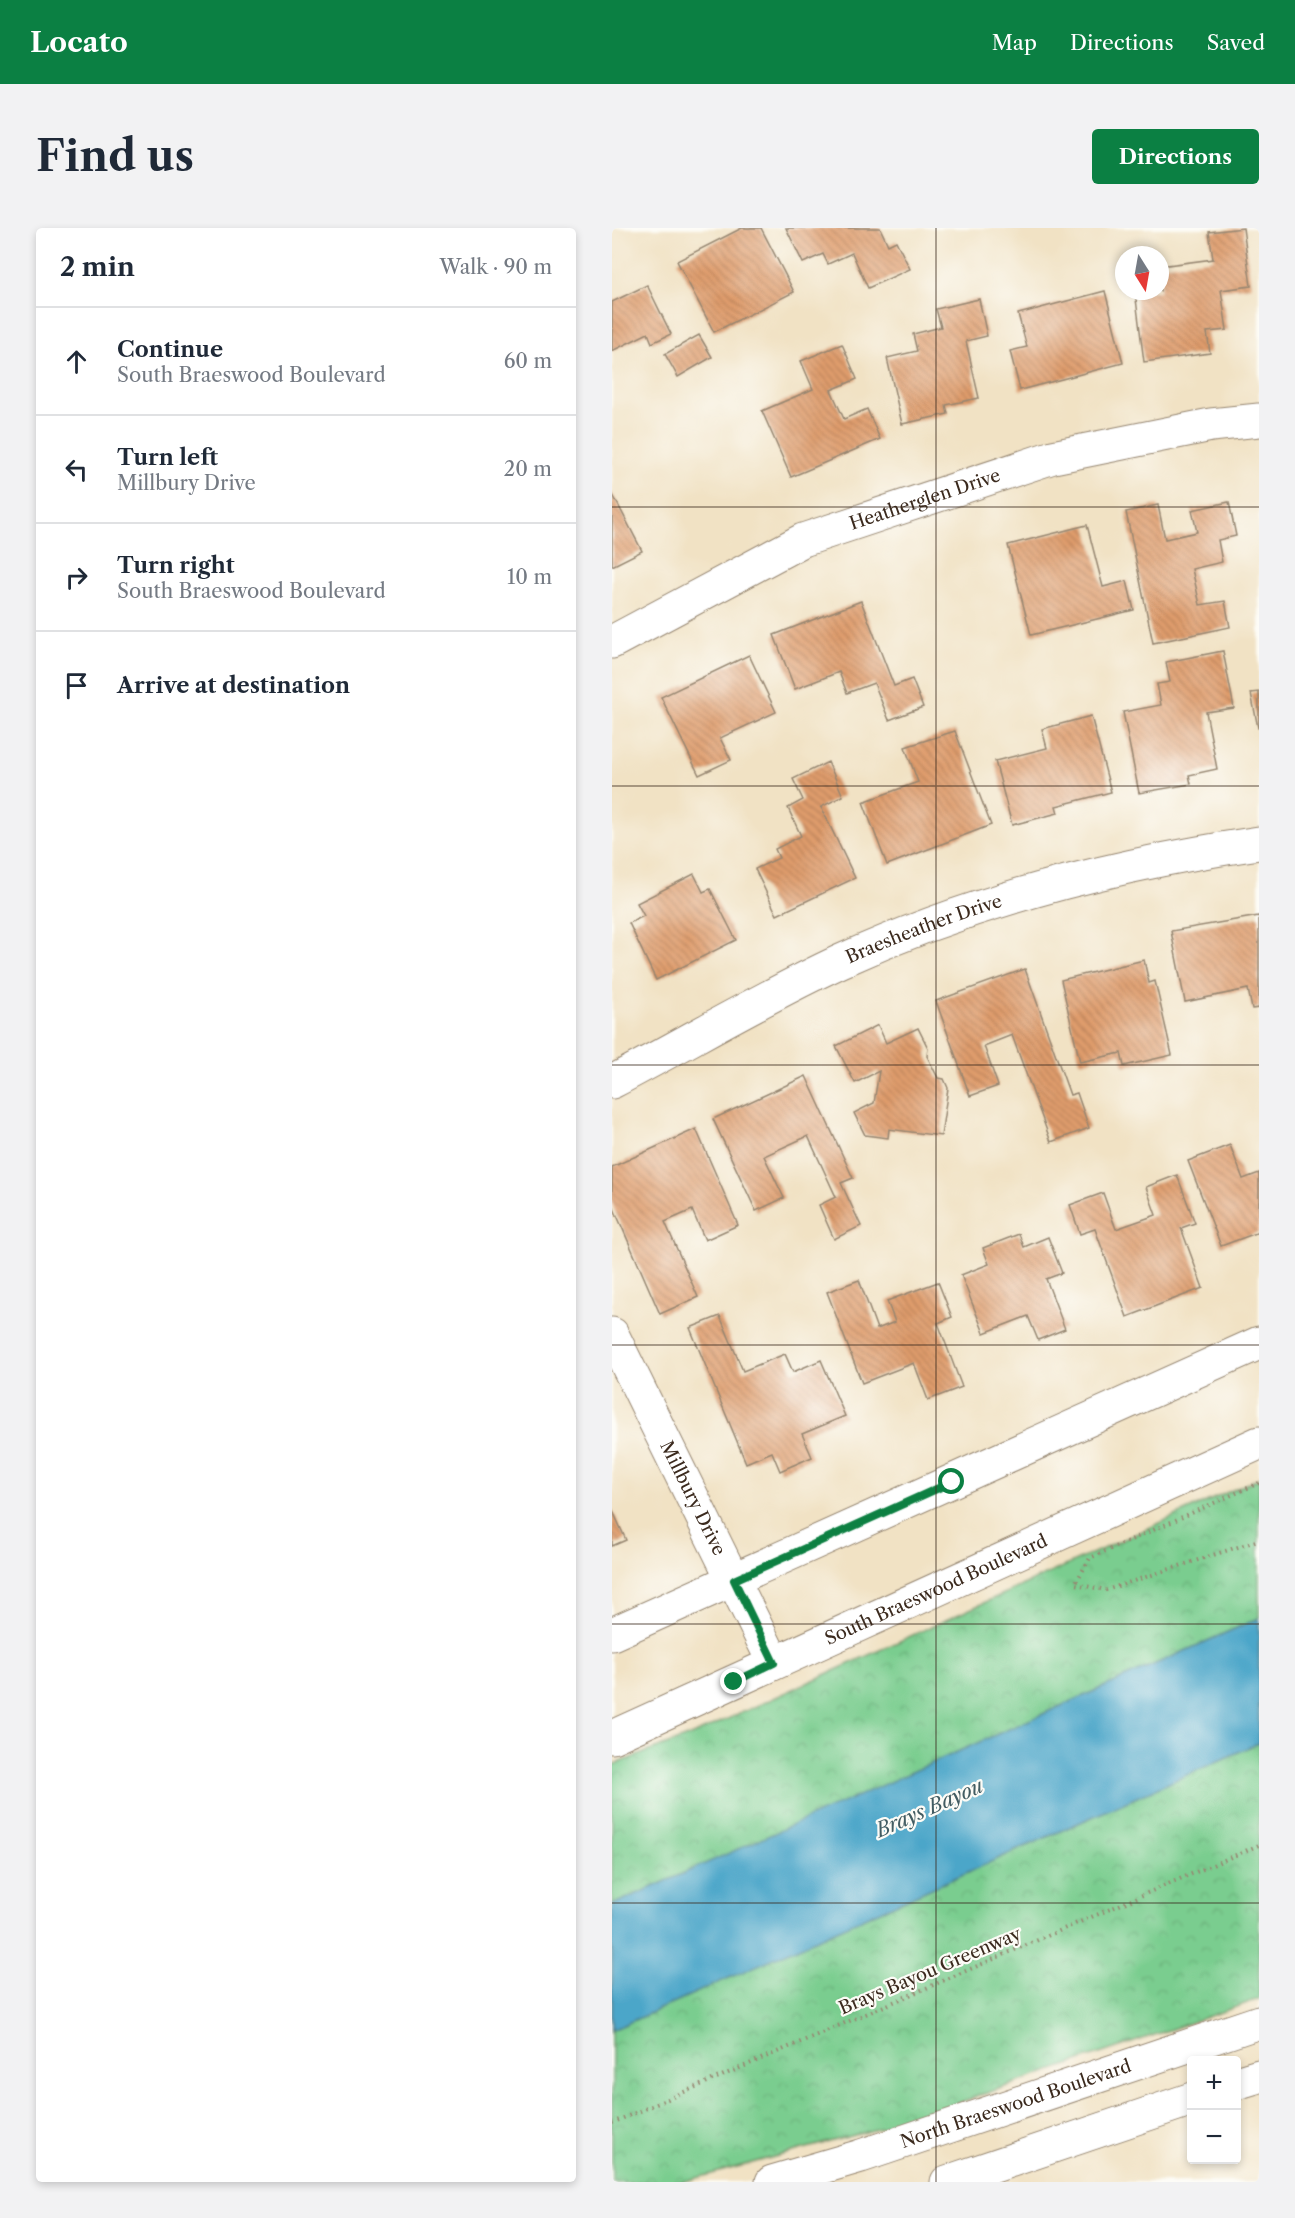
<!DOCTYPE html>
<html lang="en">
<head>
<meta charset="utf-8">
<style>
  :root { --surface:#fff; --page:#f2f2f3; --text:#1f2937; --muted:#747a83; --line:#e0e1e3; --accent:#0b8043 }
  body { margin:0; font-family:"Libre Caslon Text",serif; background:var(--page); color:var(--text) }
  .controls { position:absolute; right:18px; bottom:18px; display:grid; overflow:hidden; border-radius:6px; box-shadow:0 3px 9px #0003 }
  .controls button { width:54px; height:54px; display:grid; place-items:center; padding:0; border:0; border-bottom:2px solid var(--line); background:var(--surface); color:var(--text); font:30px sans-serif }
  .compass { position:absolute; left:503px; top:18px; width:54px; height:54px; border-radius:50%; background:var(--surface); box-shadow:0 3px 9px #0003; rotate:169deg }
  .stop { position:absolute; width:18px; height:18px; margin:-14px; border:4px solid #0b8043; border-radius:50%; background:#fff }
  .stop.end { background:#0b8043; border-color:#fff; box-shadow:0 2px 6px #0008 }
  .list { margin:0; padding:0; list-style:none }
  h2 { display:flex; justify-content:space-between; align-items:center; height:78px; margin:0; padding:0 24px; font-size:26px }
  h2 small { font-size:20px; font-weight:400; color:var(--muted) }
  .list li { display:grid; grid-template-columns:39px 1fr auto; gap:18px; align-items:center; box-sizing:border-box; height:108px; padding:0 24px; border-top:2px solid var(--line) }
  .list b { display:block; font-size:22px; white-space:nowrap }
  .list p { margin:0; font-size:20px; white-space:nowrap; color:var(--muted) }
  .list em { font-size:20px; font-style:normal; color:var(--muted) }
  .icon { flex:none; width:33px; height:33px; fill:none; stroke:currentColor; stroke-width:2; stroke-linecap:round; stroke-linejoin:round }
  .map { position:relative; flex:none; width:647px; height:1954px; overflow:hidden; border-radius:6px }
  header { display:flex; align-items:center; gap:36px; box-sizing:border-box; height:84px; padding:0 30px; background:var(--accent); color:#fff }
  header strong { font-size:28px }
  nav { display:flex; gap:33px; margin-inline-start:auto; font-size:21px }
  .intro { display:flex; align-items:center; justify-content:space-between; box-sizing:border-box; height:144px; padding:0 36px }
  h1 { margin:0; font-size:42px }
  .button { padding:15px 27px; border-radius:6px; background:var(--accent); color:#fff; font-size:21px; font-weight:700 }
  main { display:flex; gap:36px; padding:0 36px }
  aside { flex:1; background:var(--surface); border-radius:6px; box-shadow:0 3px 9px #0003 }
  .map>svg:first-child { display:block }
  .park { fill:url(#park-crowns); stroke:#5a7c56; stroke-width:1.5 }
  .water { fill:#4ca6c9; stroke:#446874; stroke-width:1.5 }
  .building { fill:url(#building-back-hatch) }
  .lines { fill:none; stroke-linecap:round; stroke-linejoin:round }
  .street-casing { stroke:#968671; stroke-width:35 }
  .secondary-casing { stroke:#968671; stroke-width:35 }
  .path { stroke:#968671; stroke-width:4; stroke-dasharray:1.5 4.5; stroke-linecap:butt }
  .street { stroke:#fff; stroke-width:33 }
  .secondary { stroke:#fff; stroke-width:33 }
  .route { stroke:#0b8043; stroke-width:8 }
  .grid { fill:none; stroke:#3b2a1e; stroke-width:1.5; stroke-opacity:0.55 }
  .labels { text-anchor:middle; stroke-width:4.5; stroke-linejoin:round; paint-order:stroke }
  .street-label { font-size:18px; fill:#3b2a1e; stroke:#fdfcf7 }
  .water-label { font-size:20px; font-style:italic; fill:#425c62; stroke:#fdfcf7 }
</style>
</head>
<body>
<header>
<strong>Locato</strong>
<nav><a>Map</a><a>Directions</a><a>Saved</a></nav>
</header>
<div class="intro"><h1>Find us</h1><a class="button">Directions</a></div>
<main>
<aside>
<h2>2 min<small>Walk · 90 m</small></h2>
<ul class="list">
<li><svg class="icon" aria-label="ahead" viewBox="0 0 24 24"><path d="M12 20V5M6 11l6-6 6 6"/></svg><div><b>Continue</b><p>South Braeswood Boulevard</p></div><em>60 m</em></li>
<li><svg class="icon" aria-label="left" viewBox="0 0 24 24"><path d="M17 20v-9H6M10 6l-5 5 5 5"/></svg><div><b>Turn left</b><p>Millbury Drive</p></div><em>20 m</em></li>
<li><svg class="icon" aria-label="right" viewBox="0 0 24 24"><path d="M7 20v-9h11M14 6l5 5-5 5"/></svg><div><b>Turn right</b><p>South Braeswood Boulevard</p></div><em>10 m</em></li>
<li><svg class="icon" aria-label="arrive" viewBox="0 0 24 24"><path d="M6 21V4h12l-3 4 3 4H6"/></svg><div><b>Arrive at destination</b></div></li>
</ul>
</aside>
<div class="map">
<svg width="647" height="1954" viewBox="0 0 647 1954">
  <defs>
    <pattern id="park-crowns" width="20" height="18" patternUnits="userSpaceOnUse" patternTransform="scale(1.5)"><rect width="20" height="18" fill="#7acd8f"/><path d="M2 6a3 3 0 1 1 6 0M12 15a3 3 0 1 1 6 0" fill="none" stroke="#6ab07b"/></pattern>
    <pattern id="building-back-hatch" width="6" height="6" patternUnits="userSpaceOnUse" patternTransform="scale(1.5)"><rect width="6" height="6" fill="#df9c6c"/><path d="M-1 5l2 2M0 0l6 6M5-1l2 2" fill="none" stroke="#b67f58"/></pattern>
  </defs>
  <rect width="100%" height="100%" fill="#fdfcf7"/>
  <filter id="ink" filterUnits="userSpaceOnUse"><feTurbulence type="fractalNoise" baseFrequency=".0167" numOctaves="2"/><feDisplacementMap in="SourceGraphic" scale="12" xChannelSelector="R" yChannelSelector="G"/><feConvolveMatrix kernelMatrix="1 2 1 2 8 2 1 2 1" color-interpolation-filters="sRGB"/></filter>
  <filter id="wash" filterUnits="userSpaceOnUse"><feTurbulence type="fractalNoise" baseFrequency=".008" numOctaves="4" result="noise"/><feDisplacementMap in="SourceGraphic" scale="24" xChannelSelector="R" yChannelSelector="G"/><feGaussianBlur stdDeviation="1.35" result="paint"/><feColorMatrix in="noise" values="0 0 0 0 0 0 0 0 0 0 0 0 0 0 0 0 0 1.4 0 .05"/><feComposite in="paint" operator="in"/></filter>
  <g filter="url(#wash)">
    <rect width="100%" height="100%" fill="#f1e2c4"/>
    <path class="park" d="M647,1250v521l-356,123 -221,60h-70v-417l78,-29z"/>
    <path class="water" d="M647,1390v125l-647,287v-125z"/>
    <g id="blocks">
      <g class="building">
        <path d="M130,0h19l33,64 -80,40 -37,-71z"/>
        <path d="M174,0h94l8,17 8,-4 14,28 -42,19 -16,-35 -24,11 -5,-10 -20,9z"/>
        <path d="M631,0l8,58 -30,4 6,40 -20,2 3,21 -66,9 -9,-71h25v-25l53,-7 -4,-27z"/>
        <path d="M35,57l24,49 -19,9 -4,-10 -36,18v-49z"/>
        <path d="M493,63l18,72 -103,27 -10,-39 17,-4 -9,-33z"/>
        <path d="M367,71l8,37 -21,5 13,57 -33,7 2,9 -46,10 -15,-66 30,-7 -4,-17 28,-7 -5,-18z"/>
        <path d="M87,107l13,22 -34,20 -13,-23z"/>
        <path d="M230,116l15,35 -26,11 13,29 23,-10 13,30 -89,38 -29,-66 51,-22 -12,-28z"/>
        <path d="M0,265l30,58 -30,15z"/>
        <path d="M617,274l7,34 -18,4 4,22 -30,7 8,36 25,-4 5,26 -77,16 -27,-131 32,-7 7,34 32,-7 -5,-22z"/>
        <path d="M475,297l16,62 24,-6 7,29 -103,25 -23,-90z"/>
        <path d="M249,373l33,85 18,-7 11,28 -34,13 -15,-37 -27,10 -8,-21 -44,17 -21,-54z"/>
        <path d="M611,423l11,57 -28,4 11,57 -28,6 2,9 -52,9 -16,-81 38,-7 -4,-21 13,-2 -4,-20z"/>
        <path d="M137,427l27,57 -56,26 11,22 -32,15 -38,-78z"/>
        <path d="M647,464v36h-1l-7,-35z"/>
        <path d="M479,488l20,76 -55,14 2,7 -46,12 -17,-64 52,-13 -5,-19z"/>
        <path d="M343,503l36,94 -104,40 -24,-63 55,-20 -13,-35z"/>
        <path d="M216,534l15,34 -22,11 34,71 -78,37 -22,-46 24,-11 -4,-9 26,-13 -13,-28 15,-8 -10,-21z"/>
        <path d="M82,646l9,18 7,-3 26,51 -80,40 -27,-57 15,-7 -7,-13z"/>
        <path d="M647,688v92l-7,1 -4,-20 -63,13 -14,-71z"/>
        <path d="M532,732l5,23 6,-2 17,74 -48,11 -3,-13 -41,9 -19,-82z"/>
        <path d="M413,741l45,126 7,-2 12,35 -38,14 -39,-107 -28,11 14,40 -28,10 -34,-95z"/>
        <path d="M266,797l8,18 32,-15 10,20 -1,8 11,22 6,1 4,9 -7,48 -52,-7 -1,9 -23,-3 -11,-22 20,-10 5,-32 -24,12 -19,-37z"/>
        <path d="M194,848l47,102 -12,5 20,43 -27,13 -15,-34 17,-8 -28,-61 -44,20 20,42 -28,13 -43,-92z"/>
        <path d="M84,901l42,96 -33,15 -13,-30 -27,12 33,75 -38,17 -48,-110v-37z"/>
        <path d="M618,917l13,34 16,-6v59l-38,14 -33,-85z"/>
        <path d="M565,947l18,48 -14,5 22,60 -76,29 -32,-88 -15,5 -10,-29 33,-12 13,36 40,-14 -10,-28z"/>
        <path d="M407,1006l5,13 24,-10 14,36 -16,6 19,50 -27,11 -10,-24 -44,17 -23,-58 28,-11 -6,-16z"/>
        <path d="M247,1052l18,49 18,-7 -8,-21 51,-19 14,35 -14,6 24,64 -34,13 -14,-37 -52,20 -35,-91z"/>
        <path d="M108,1088l23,55 42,-17 8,18 28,-12 24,56 -43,18 10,23 -32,14 -8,-19 -26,11 -56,-135z"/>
        <path d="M0,1281l14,31 -14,6z"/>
      </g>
    </g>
  </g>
  <g filter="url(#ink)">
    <use href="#blocks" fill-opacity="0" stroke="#968671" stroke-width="1.5"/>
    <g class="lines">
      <g class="street-casing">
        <g id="street">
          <path id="s1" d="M0,414l191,-102 250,-83 158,-32 48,-5"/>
          <path id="s2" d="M0,854c76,-40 151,-85 229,-121 132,-60 275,-97 418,-118"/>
          <path id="s3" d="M0,1106l162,329"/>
        </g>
      </g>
      <g class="secondary-casing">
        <g id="secondary">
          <path d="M0,1406l647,-291"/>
          <path id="s4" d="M0,1509l647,-294"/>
          <path d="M624,1855l23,-7"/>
          <path id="s5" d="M160,1954l89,-26 398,-134"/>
          <path d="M335,1954l245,-83"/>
        </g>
      </g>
      <g class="path">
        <path d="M647,1255l-169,75 -15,26 31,6 153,-50"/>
        <path d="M0,1895l647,-278"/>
      </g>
      <use href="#street" class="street"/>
      <use href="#secondary" class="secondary"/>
    </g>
  </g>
  <g class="lines" filter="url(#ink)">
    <path class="route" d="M122,1454l40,-19 -40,-83 218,-98"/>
  </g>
  <path class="grid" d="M324,0v1954M0,279h647M0,558h647M0,837h647M0,1117h647M0,1396h647M0,1675h647"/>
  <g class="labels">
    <g class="street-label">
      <text dy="6" stroke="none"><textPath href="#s1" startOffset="345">Heatherglen Drive</textPath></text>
      <text dy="6" stroke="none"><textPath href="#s2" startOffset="348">Braesheather Drive</textPath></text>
      <text dy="6" stroke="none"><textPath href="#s3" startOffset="183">Millbury Drive</textPath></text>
      <text dy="6" stroke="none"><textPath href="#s4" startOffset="356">South Braeswood Boulevard</textPath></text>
      <text transform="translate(318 1743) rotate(-23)" y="6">Brays Bayou Greenway</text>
      <text dy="6" stroke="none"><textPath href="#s5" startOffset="256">North Braeswood Boulevard</textPath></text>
    </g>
    <g class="water-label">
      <text transform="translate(317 1580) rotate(-24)" y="7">Brays Bayou</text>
    </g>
  </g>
</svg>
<div class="controls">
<button>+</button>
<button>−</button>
</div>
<svg class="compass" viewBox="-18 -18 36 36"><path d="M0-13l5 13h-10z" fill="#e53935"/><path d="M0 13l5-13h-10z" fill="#747a83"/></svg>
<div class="stop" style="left:340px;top:1254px"></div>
<div class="stop end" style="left:122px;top:1454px"></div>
</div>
</main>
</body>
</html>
